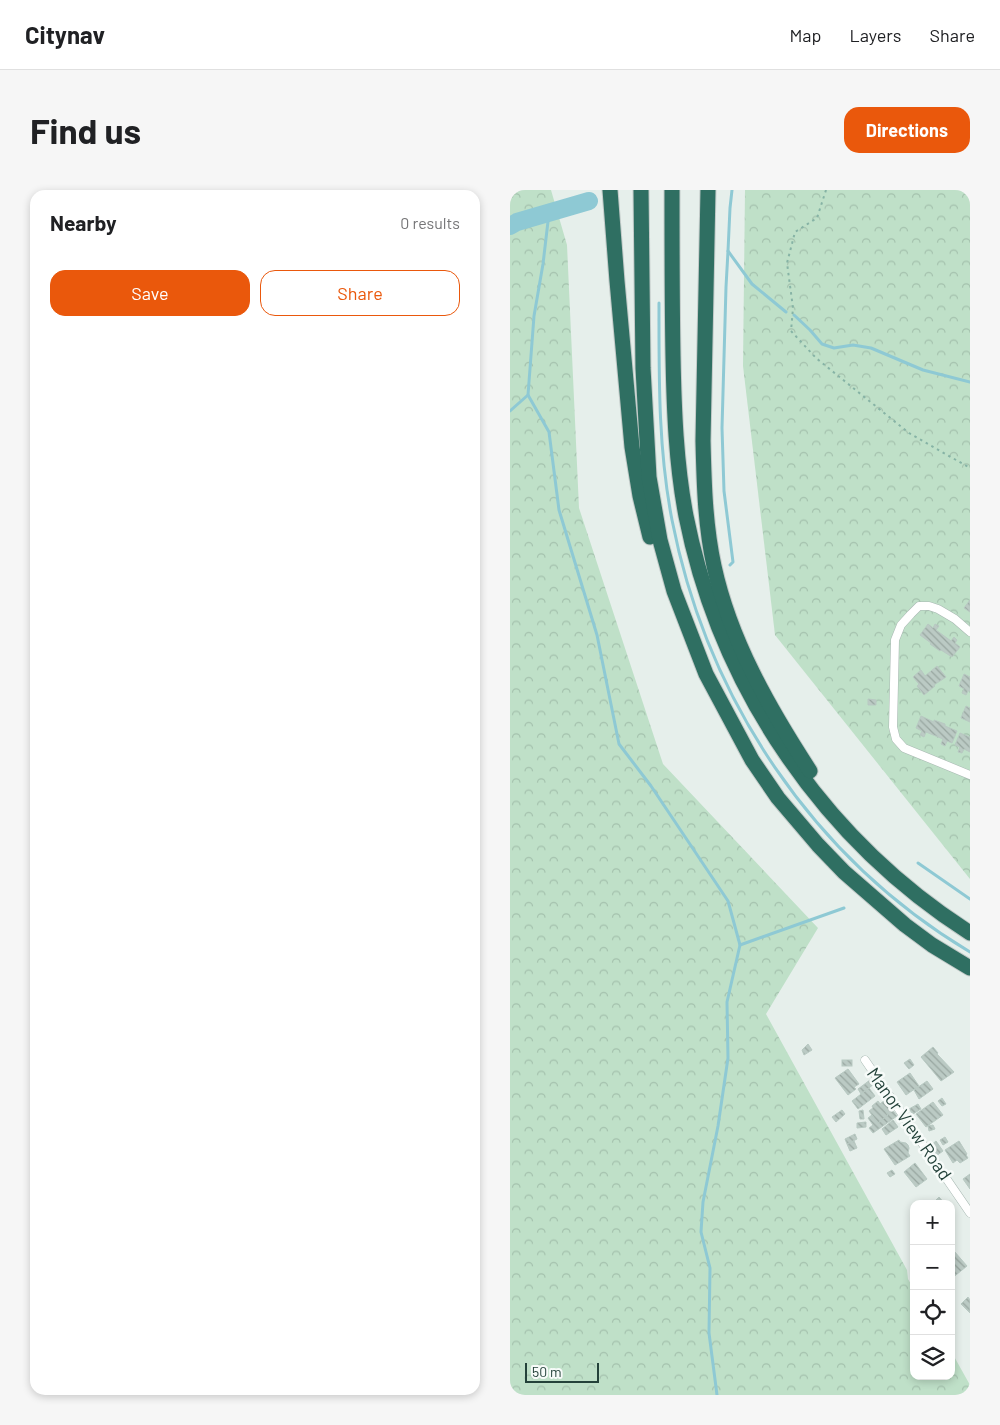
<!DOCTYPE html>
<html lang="en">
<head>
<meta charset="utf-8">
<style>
  :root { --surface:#fff; --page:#f6f6f6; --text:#202124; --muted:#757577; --line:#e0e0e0; --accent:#ea580c }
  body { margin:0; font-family:Barlow,sans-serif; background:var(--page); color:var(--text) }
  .controls { position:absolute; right:15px; bottom:15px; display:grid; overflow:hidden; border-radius:10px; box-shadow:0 2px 8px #0003 }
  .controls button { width:45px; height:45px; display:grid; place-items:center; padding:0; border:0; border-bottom:1px solid var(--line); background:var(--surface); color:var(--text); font:25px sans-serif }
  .scale { position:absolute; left:15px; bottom:12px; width:74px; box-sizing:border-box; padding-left:5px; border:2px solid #24423a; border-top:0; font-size:14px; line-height:18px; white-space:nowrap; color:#24423a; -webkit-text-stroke:4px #f7fbf9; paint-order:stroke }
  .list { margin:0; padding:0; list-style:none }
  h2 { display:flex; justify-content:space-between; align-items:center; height:65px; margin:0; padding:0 20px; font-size:21px }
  h2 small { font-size:16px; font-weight:400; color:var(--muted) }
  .actions { display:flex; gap:10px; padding:15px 20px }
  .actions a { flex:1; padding:11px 0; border:1px solid var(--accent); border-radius:15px; text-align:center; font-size:18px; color:var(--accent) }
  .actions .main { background:var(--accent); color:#fff }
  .icon { flex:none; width:28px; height:28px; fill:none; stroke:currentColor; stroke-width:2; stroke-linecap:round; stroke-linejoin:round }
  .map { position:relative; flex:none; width:460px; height:1205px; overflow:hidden; border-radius:15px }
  header { display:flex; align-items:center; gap:30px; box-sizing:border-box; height:70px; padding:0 25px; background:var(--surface); border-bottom:1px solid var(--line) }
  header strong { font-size:24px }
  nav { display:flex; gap:28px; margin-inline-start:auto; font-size:18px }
  .intro { display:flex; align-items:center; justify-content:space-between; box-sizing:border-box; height:120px; padding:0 30px }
  h1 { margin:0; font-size:35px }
  .button { padding:12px 22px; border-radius:15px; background:var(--accent); color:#fff; font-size:18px; font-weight:700 }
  main { display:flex; gap:30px; padding:0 30px }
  aside { flex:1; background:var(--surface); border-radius:15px; box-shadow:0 2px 8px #0003 }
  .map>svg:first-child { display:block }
  .forest { fill:url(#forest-crowns) }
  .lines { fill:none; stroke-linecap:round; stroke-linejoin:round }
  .stream { stroke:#8ec9d4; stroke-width:3 }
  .river { stroke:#8ec9d4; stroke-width:18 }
  .building { fill:url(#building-back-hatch); stroke:#b8c9c2 }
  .street-casing { stroke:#a8b8b2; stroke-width:9 }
  .highway-casing { stroke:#c2cac8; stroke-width:17 }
  .path { stroke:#86b3a5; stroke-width:2; stroke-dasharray:2.5 4; stroke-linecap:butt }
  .street { stroke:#fff; stroke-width:8 }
  .highway { stroke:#2f6f62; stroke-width:15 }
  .labels { text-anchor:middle; stroke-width:5; stroke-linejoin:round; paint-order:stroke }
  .street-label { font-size:18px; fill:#24423a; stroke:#f7fbf9 }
</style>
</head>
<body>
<header>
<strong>Citynav</strong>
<nav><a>Map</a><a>Layers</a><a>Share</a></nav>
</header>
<div class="intro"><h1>Find us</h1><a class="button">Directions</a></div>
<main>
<aside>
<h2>Nearby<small>0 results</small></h2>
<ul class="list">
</ul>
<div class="actions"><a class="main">Save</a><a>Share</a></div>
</aside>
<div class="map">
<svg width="460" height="1205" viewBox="0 0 460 1205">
  <defs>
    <pattern id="forest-crowns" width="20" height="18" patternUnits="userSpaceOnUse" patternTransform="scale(1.25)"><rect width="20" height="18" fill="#bfe0c8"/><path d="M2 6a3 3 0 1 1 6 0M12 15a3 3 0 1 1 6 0" fill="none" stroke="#a4c1ad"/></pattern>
    <pattern id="building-back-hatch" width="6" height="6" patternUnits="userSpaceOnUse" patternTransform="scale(1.25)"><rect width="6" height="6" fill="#bbcac4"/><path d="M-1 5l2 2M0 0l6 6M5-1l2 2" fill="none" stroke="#98a6a0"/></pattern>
  </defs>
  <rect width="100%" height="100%" fill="#e6efeb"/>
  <g class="forest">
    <path d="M0,0h41l16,55 12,263 84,256 155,164 -52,86 141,256 1,9 6,10v87h37v-25l19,34v10h-460z"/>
    <path d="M235,0h225v689l-195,-244 -32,-269z"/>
  </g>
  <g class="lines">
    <g class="stream">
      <path d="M222,0l-2,18 -2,43 24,33 34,28"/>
      <path d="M39,23l-6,51 -9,52 -6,79 21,37 10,78 38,125 22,109 32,42 77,115 12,44 -13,57 1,56 -10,68 -15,76 -2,30 9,36 -1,65 8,62"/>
      <path d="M218,61l-2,36 -4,141 2,63 9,71 -3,3"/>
      <path d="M149,113c0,72 -1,145 13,217 35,179 141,338 298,432"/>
      <path d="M284,125l16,15 12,14 12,4 19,-3 18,3 52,22 47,12"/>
      <path d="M0,221l18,-16"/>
      <path d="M408,673l52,36"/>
      <path d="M230,755l104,-37"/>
    </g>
    <path class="river" d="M0,36l7,-4 72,-21"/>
  </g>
  <g class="building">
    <path d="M460,410v12l-6,-4z"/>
    <path d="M418,434l5,4 2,-4 4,2 -3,4 15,11 3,-4 3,3 -2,3 5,4 -8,10 -11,-7 -1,1 -10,-7 1,-1 -11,-8z"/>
    <path d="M427,476l9,11 -12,8 1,1 -11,9 -7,-9 2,-2 -6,-7 8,-7 4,6z"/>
    <path d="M454,484l6,3v14h-2l-2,4 -4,-2 2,-4 -5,-3z"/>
    <path d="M358,509l8,1v5h-8z"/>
    <path d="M456,516l4,2v14l-9,-4z"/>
    <path d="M411,526l13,6v-2l11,4v2l12,5 -5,12 -5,-2 -2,5 -4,-2 2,-5 -17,-7 -2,5 -4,-2 2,-4 -6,-3z"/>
    <path d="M450,543l10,4v15l-6,-3 -2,4 -4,-1 2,-5 -5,-2z"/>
    <path d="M298,854l4,6 -8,5 -2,-5z"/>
    <path d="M423,857l5,6 -1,1 17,18 -13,9 -20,-24z"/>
    <path d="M400,869l4,6 -5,4 -5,-6z"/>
    <rect x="332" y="870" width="10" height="6"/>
    <path d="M338,879l11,15 -5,3 2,2 -8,6 -13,-17z"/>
    <path d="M400,883l9,13 -13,9 -9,-13z"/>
    <path d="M360,890l4,4 -13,10 -3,-5z"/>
    <path d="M417,891l6,8 -14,10 -5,-9z"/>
    <path d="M359,898l6,8 -17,13 -6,-8z"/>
    <path d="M432,908l4,6 -4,2 -4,-5z"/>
    <path d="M375,910l12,16 -24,17 -4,-5 4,-3 -5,-7 4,-3 6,8 10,-8 -8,-11z"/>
    <path d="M368,911l10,14 -10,8 -9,-12 4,-3 -1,-2z"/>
    <path d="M423,912l10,13 -17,12 -10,-13z"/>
    <path d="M408,914l3,5 -8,5 -4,-5z"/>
    <path d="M332,920l3,4 -9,8 -4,-5z"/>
    <path d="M353,920l1,9h-4l-1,-8z"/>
    <path d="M383,930l5,7 -12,8 -4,-6z"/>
    <path d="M356,932v5l-9,1v-5z"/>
    <path d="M423,935l2,4 -6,2 -1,-5z"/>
    <path d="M345,944l2,5 -10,5 -2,-5z"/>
    <path d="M435,947l3,5 -5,3 -3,-5z"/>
    <path d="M389,950l1,2 6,1 2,2 1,3 -1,5 2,3 -15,9 -11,-16z"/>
    <path d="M344,951l3,7 -7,3 -3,-7z"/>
    <path d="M426,951l7,10 -7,5 -6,-10z"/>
    <path d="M449,951l8,13 -1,1 2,3 -8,5 -3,-3 -4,3 -8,-13z"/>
    <path d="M405,973l12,16 -11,8 -12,-15z"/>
    <path d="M382,980l3,4 -5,3 -3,-4z"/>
    <path d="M460,984v15l-7,-10z"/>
    <path d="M429,1007l6,7h-13z"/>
    <path d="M444,1061l13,15 -16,13v-25z"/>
    <path d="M458,1107l2,3v13l-9,-9z"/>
  </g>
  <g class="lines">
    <g class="street-casing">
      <g id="street">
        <path d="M460,442l-15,-13 -17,-10 -9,-3h-10l-8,8 -10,11 -6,15 -2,87 3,12 8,9 66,27"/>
        <path d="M355,870l105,153"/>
      </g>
    </g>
    <g class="highway-casing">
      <g id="highway">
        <path d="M100,0l7,91 15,166 8,49 10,41"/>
        <path d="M131,0l2,178 6,109 11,63 14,51 32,83 46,86 26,38 40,47 26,27 61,53 27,20 38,23"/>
        <path d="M162,0c0,55 0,110 1,166 1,53 3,108 13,160 34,171 137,323 284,417"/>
        <path d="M198,0l-5,251c1,41 2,84 11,125 16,74 55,142 96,205"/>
      </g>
    </g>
    <path class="path" d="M316,0l-9,28 -22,14 -8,31 6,45 -2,23 25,27 93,75 61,35"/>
    <use href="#street" class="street"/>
    <use href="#highway" class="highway"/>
  </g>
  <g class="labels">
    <g class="street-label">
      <text transform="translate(399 934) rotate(55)" y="6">Manor View Road</text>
    </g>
  </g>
</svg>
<div class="controls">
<button>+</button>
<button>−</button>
<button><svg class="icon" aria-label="locate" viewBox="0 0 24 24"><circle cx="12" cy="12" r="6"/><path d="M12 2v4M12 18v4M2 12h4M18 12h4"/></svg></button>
<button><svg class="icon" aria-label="layers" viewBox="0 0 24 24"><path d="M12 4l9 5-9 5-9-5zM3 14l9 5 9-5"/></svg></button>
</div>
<div class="scale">50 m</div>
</div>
</main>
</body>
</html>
